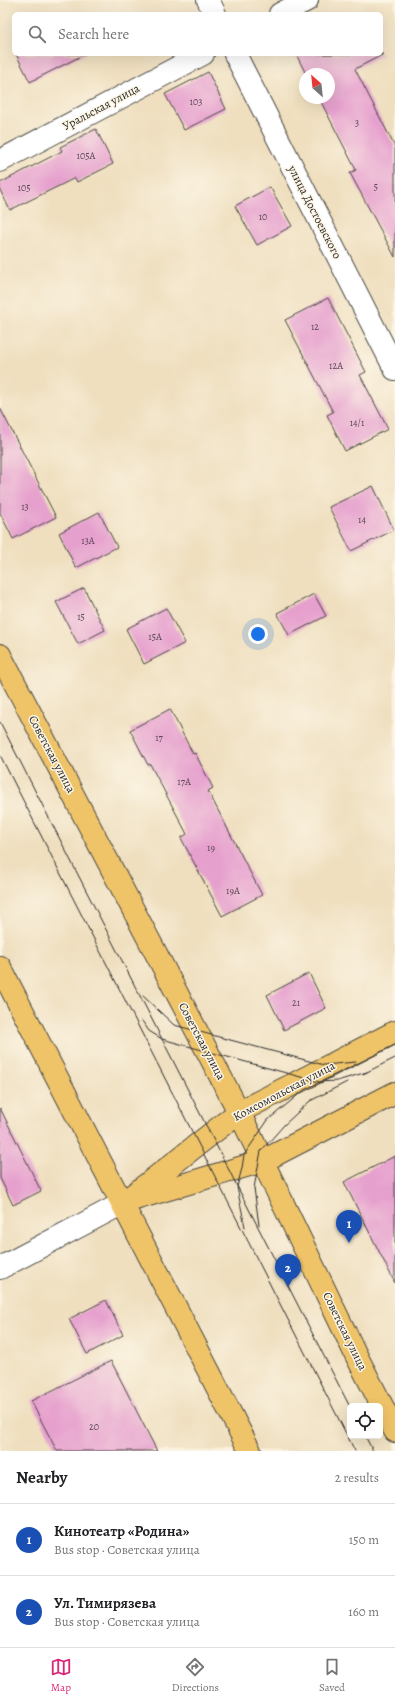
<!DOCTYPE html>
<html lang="en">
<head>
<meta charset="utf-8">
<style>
  :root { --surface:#fff; --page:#f6f6f6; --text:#202124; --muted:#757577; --line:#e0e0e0; --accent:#db2777 }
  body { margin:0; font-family:Alegreya,serif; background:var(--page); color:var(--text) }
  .controls { position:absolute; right:12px; bottom:12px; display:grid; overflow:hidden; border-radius:6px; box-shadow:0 4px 16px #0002 }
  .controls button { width:36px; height:36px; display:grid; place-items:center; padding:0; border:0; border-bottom:1px solid var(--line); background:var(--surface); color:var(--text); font:20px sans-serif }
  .compass { position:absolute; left:299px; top:68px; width:36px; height:36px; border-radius:50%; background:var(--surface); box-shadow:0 4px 16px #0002; rotate:333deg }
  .you { position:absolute; left:258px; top:634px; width:14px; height:14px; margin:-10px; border:3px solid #fff; border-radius:50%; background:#1a73e8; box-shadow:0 0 0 6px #1a73e833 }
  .badge { display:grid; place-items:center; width:26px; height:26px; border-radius:50%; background:var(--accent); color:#fff; font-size:13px; font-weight:700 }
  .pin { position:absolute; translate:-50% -33px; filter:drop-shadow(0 1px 2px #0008) }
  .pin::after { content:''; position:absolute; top:21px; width:14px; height:12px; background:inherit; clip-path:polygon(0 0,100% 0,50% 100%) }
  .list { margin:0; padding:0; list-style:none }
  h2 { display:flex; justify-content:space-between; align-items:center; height:52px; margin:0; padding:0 16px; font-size:17px }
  h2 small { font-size:13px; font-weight:400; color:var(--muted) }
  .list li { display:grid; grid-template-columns:26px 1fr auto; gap:12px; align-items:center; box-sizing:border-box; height:72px; padding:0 16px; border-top:1px solid var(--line) }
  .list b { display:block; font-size:15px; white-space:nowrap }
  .list p { margin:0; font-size:13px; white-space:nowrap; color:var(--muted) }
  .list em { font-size:13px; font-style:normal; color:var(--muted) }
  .icon { flex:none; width:22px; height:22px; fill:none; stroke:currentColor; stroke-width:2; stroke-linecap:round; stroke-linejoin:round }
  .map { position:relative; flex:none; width:395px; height:1451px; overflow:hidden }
  .search { position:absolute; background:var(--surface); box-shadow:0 4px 16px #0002; left:12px; right:12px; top:12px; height:44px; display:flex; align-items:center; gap:10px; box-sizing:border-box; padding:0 14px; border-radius:6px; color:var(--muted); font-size:15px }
  .sheet { height:196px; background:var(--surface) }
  nav { display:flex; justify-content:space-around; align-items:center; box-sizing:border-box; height:56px; border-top:1px solid var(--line); background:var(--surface); font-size:11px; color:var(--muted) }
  nav a { display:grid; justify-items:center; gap:2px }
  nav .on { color:var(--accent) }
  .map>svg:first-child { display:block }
  .building { fill:#e6a0ce }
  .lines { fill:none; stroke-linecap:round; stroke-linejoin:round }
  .minor-casing { stroke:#484641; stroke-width:24 }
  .major-casing { stroke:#484641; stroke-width:24 }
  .minor { stroke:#fff; stroke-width:22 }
  .major { stroke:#efc469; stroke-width:22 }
  .tram { stroke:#2b2b2b; stroke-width:1 }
  .labels { text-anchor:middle; stroke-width:3; stroke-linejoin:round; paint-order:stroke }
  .number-label { font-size:10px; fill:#5a4854 }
  .street-label { font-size:12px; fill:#2b2b2b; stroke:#fcf5e5 }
</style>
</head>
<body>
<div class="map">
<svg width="395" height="1451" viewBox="0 0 395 1451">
  <rect width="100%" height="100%" fill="#fcf5e5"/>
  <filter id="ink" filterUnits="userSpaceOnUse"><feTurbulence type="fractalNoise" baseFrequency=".025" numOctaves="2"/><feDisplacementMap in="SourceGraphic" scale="8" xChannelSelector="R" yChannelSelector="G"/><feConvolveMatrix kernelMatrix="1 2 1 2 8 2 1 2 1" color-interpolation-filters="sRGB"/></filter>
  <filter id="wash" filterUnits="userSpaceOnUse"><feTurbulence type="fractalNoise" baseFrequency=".012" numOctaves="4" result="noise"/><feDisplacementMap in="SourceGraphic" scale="16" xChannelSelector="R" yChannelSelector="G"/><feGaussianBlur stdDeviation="0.9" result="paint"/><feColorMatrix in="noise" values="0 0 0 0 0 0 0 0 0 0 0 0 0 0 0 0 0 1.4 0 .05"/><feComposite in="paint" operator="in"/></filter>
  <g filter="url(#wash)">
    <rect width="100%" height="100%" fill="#efdfbf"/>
    <g id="blocks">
      <g class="building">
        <path d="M16,54h69l-55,28z"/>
        <path d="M296,54h88l-29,15 40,78v110l-45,-84 6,-3 -37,-72h10v-24h-23z"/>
        <path d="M208,72l18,37 -42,21 -19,-36z"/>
        <path d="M96,129l17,35 -36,18 -2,-4 -65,32 -10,-20v-7l62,-32 -2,-4z"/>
        <path d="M270,187l22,39 -35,19 -22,-39z"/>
        <path d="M328,298l38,74 -6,3 28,54 -43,22 -18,-36 6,-3 -48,-92z"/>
        <path d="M0,408l56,109 -43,22 -13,-26z"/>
        <path d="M373,486l21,44 -43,21 -22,-44z"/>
        <path d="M99,512l18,35 -41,21 -17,-35z"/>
        <path d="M84,588l21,42 -27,14 -22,-42z"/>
        <path d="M314,594l12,22 -37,19 -12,-22z"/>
        <path d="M166,608l19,35 -41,21 -18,-35z"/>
        <path d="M170,709l23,45 2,-1 18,35 -5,3 54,104 -40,21 -41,-78 6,-4 -37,-70 -2,1 -18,-35z"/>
        <path d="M309,973l17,35 -42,22 -17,-35z"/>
        <path d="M0,1108l41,83 -28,14 -13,-27z"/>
        <path d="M395,1156v127l-51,-101z"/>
        <path d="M106,1300l17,35 -36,19 -18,-35z"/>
        <path d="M111,1361l46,90h-100l-26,-50z"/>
      </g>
    </g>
  </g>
  <g filter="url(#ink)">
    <use href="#blocks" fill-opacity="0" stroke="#484641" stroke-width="1"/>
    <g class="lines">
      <g class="minor-casing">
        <g id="minor">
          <path d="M208,0l7,14"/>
          <path d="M280,14l27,-14"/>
          <path d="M235,54l160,315"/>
          <path d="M0,161l203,-107"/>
          <path d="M0,1268l123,-65"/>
        </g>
      </g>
      <g class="major-casing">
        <g id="major">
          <path d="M0,655l239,457 117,243 39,76"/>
          <path d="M0,967l250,484"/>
          <path d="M135,1199l128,-38 132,-68"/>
          <path d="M123,1203l116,-91 156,-80"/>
        </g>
      </g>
      <use href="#minor" class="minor"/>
      <use href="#major" class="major"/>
      <g class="tram">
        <path d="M0,722l350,685"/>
        <path d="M0,755l355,696"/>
        <path d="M143,996l31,29 150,40 32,-3"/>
        <path d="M142,1021l7,10 13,8 157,43 18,-1 30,-9"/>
        <path d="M363,1074l32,-16"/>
        <path d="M259,1225l-5,-37 7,-37 23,-26 26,-24 37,-19"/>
        <path d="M245,1227l-8,-40 5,-19 2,-13 24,-35 36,-30 91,-45"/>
        <path d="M365,1436l8,15"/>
      </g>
    </g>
  </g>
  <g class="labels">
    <g class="number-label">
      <text x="196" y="105">103</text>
      <text x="357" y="126">3</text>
      <text x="86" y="159">105А</text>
      <text x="376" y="190">5</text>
      <text x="24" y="191">105</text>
      <text x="263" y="220">10</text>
      <text x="315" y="330">12</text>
      <text x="336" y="369">12А</text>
      <text x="357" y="426">14/1</text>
      <text x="25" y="510">13</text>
      <text x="362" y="523">14</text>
      <text x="88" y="544">13А</text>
      <text x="81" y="620">15</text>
      <text x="155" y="640">15А</text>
      <text x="159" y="741">17</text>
      <text x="184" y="785">17А</text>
      <text x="211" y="851">19</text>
      <text x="233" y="894">19А</text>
      <text x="296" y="1006">21</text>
      <text x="94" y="1430">20</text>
    </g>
    <g class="street-label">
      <text transform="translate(101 107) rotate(-28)" y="4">Уральская улица</text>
      <text transform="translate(315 212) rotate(63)" y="4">улица Достоевского</text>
      <text transform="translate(52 754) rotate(62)" y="4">Советская улица</text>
      <text transform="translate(202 1041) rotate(62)" y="4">Советская улица</text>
      <text transform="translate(284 1091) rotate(-28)" y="4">Комсомольская улица</text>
      <text transform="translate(345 1331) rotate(64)" y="4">Советская улица</text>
    </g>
  </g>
</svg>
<div class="controls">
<button><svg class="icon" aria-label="locate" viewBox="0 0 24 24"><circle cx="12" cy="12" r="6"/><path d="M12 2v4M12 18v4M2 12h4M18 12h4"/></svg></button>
</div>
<svg class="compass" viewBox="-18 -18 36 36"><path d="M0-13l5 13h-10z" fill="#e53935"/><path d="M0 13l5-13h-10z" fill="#757577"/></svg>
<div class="you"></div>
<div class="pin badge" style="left:349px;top:1243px;background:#1a4fb4">1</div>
<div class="pin badge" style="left:288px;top:1287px;background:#1a4fb4">2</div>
<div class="search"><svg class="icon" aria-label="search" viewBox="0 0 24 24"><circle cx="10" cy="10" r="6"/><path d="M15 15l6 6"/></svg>Search here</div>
</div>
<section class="sheet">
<h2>Nearby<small>2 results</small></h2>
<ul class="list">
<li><span class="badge" style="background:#1a4fb4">1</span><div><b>Кинотеатр «Родина»</b><p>Bus stop · Советская улица</p></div><em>150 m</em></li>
<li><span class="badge" style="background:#1a4fb4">2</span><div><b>Ул. Тимирязева</b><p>Bus stop · Советская улица</p></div><em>160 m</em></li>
</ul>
</section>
<nav>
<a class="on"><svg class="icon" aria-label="map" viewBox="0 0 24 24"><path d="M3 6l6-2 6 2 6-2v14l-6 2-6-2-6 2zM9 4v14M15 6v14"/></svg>Map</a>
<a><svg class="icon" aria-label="directions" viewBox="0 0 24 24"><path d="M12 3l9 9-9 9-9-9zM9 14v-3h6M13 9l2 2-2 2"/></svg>Directions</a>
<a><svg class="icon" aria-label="saved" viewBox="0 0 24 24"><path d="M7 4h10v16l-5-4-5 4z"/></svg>Saved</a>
</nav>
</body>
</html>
